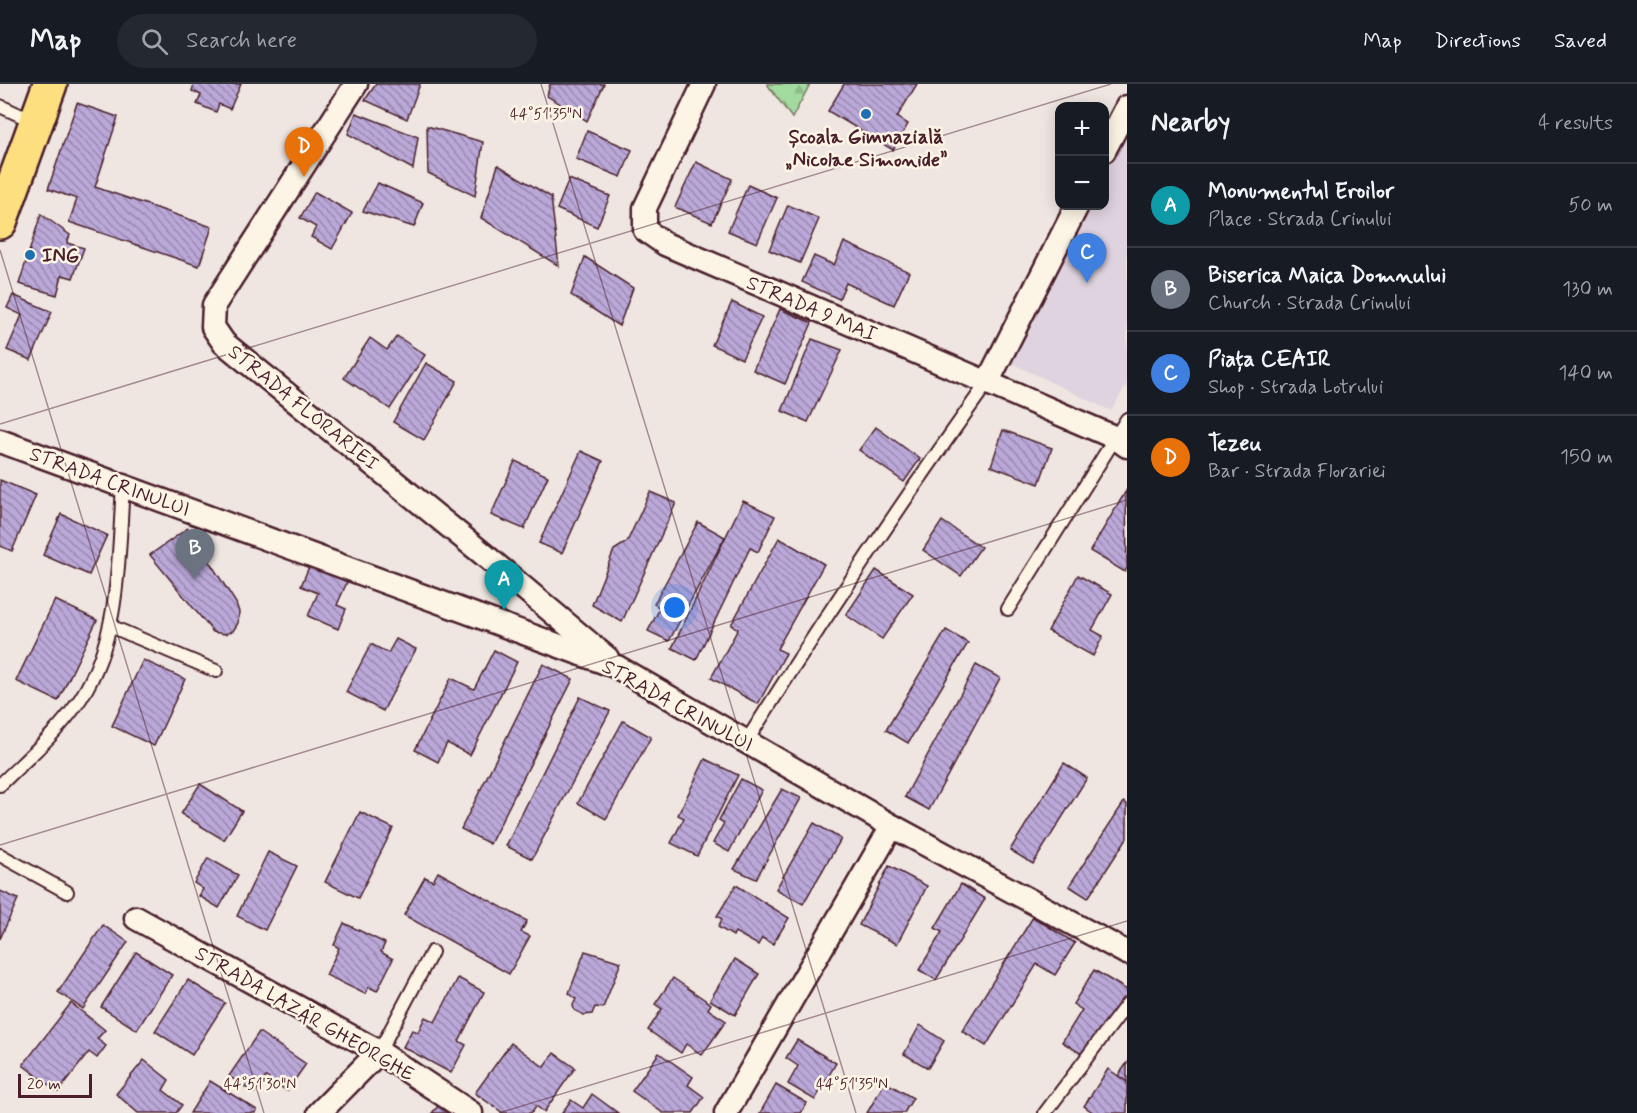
<!DOCTYPE html>
<html lang="en">
<head>
<meta charset="utf-8">
<style>
  :root { --surface:#171b24; --page:#242831; --text:#f1f3f6; --muted:#9ea1a6; --line:#363941; --accent:#1f6fb2 }
  body { margin:0; font-family:Mynerve,sans-serif; background:var(--page); color:var(--text) }
  .controls { position:absolute; right:18px; top:18px; display:grid; overflow:hidden; border-radius:12px; box-shadow:0 3px 15px #0003 }
  .controls button { width:54px; height:54px; display:grid; place-items:center; padding:0; border:0; border-bottom:2px solid var(--line); background:var(--surface); color:var(--text); font:30px sans-serif }
  .scale { position:absolute; left:18px; bottom:15px; width:74px; box-sizing:border-box; padding-left:6px; border:3px solid #4a1f2b; border-top:0; font-size:16px; line-height:21px; white-space:nowrap; color:#4a1f2b; -webkit-text-stroke:4px #fcf5e5; paint-order:stroke }
  .you { position:absolute; left:675px; top:524px; width:21px; height:21px; margin:-15px; border:4px solid #fff; border-radius:50%; background:#1a73e8; box-shadow:0 0 0 9px #1a73e833 }
  .badge { display:grid; place-items:center; width:39px; height:39px; border-radius:50%; background:var(--accent); color:#fff; font-size:20px; font-weight:700 }
  .pin { position:absolute; translate:-50% -50px; filter:drop-shadow(0 2px 3px #0008) }
  .pin::after { content:''; position:absolute; top:32px; width:21px; height:18px; background:inherit; clip-path:polygon(0 0,100% 0,50% 100%) }
  .list { margin:0; padding:0; list-style:none }
  h2 { display:flex; justify-content:space-between; align-items:center; height:78px; margin:0; padding:0 24px; font-size:26px }
  h2 small { font-size:20px; font-weight:400; color:var(--muted) }
  .list li { display:grid; grid-template-columns:39px 1fr auto; gap:18px; align-items:center; box-sizing:border-box; height:84px; padding:0 24px; border-top:2px solid var(--line) }
  .list b { display:block; font-size:22px; white-space:nowrap }
  .list p { margin:0; font-size:20px; white-space:nowrap; color:var(--muted) }
  .list em { font-size:20px; font-style:normal; color:var(--muted) }
  .icon { flex:none; width:33px; height:33px; fill:none; stroke:currentColor; stroke-width:2; stroke-linecap:round; stroke-linejoin:round }
  .map { position:relative; flex:none; width:1127px; height:1029px; overflow:hidden }
  header { display:flex; align-items:center; gap:36px; box-sizing:border-box; height:84px; padding:0 30px; background:var(--surface); border-bottom:2px solid var(--line) }
  header strong { font-size:28px }
  nav { display:flex; gap:33px; margin-inline-start:auto; font-size:21px }
  .search { width:420px; height:54px; background:var(--page); display:flex; align-items:center; gap:15px; box-sizing:border-box; padding:0 21px; border-radius:33px; color:var(--muted); font-size:22px }
  main { display:flex }
  aside { flex:1; background:var(--surface) }
  .map>svg:first-child { display:block }
  .built { fill:#dfd3df }
  .forest { fill:url(#forest-firs); stroke:#767c64; stroke-width:1.5 }
  .building { fill:url(#building-back-hatch); stroke:#4a1f2b; stroke-width:1.5 }
  .lines { fill:none; stroke-linecap:round; stroke-linejoin:round }
  .lane-casing { stroke:#4a1f2b; stroke-width:16 }
  .street-casing { stroke:#4a1f2b; stroke-width:27 }
  .primary-casing { stroke:#4a1f2b; stroke-width:38 }
  .lane { stroke:#fcf5e5; stroke-width:12 }
  .street { stroke:#fcf5e5; stroke-width:22 }
  .primary { stroke:#fddf80; stroke-width:33 }
  .ticks { fill:none; stroke:#4a1f2b; stroke-width:1.5; stroke-opacity:0.45 }
  .poi-dot { fill:#1f6fb2; stroke:#fcf5e5; stroke-width:2 }
  .labels { text-anchor:middle; stroke-width:5; stroke-linejoin:round; paint-order:stroke }
  .poi-label { font-size:20px; font-weight:bold; fill:#4a1f2b; stroke:#fcf5e5 }
  .street-label { font-size:20px; fill:#4a1f2b; stroke:#fcf5e5 }
  .ticks-label { font-size:15px; text-anchor:middle; fill:#4a1f2b; stroke:#fcf5e5; stroke-width:5; stroke-linejoin:round; paint-order:stroke }
</style>
</head>
<body>
<header>
<strong>Map</strong>
<div class="search"><svg class="icon" aria-label="search" viewBox="0 0 24 24"><circle cx="10" cy="10" r="6"/><path d="M15 15l6 6"/></svg>Search here</div>
<nav><a>Map</a><a>Directions</a><a>Saved</a></nav>
</header>
<main>
<div class="map">
<svg width="1127" height="1029" viewBox="0 0 1127 1029">
  <defs>
    <pattern id="forest-firs" width="22" height="20" patternUnits="userSpaceOnUse" patternTransform="scale(1.5)"><rect width="22" height="20" fill="#a3da9e"/><path d="M5 1l3.5 6h-7zM16 11l3.5 6h-7z" fill="#8ebb88"/></pattern>
    <pattern id="building-back-hatch" width="6" height="6" patternUnits="userSpaceOnUse" patternTransform="scale(1.5)"><rect width="6" height="6" fill="#baa8d8"/><path d="M-1 5l2 2M0 0l6 6M5-1l2 2" fill="none" stroke="#9988af"/></pattern>
  </defs>
  <rect width="100%" height="100%" fill="#efe6e2"/>
  <filter id="ink" filterUnits="userSpaceOnUse"><feTurbulence type="fractalNoise" baseFrequency=".0167" numOctaves="2"/><feDisplacementMap in="SourceGraphic" scale="12" xChannelSelector="R" yChannelSelector="G"/><feConvolveMatrix kernelMatrix="1 2 1 2 8 2 1 2 1" color-interpolation-filters="sRGB"/></filter>
  <g filter="url(#ink)">
    <path class="built" d="M1127,47v253l-16,27 -106,-51 82,-154h17l1,-33z"/>
    <path class="forest" d="M767,0h43l-18,34z"/>
    <g class="building">
      <path d="M194,0h47l-11,25 -11,-5 -3,8 -19,-8 4,-9 -9,-4z"/>
      <path d="M376,0h44l-13,35 -42,-19z"/>
      <path d="M550,0h54l-17,37 -40,-25z"/>
      <path d="M844,0h73l-20,33 11,7 -15,26 -65,-39z"/>
      <path d="M77,19l41,14 -23,70 117,40 -13,39 -130,-44 8,-23 -29,-10z"/>
      <path d="M356,29l62,24 -5,32 -65,-35z"/>
      <path d="M427,42l56,16 -8,54 -47,-23z"/>
      <path d="M587,47l45,19 -11,27 -45,-18z"/>
      <path d="M696,78l36,17 -20,44 -37,-16z"/>
      <path d="M498,81l53,32 8,69 -78,-48z"/>
      <path d="M569,95l41,17 -13,31 -40,-18z"/>
      <path d="M378,99l45,20 -9,24 -51,-16z"/>
      <path d="M748,101l29,13 -20,45 -29,-12z"/>
      <path d="M315,108l37,21 -20,36 -21,-12 5,-10 -16,-9z"/>
      <path d="M788,121l31,14 -19,44 -31,-13z"/>
      <path d="M41,130l29,21 -3,8 17,5 -11,30 -11,-3 -5,20 -38,-11z"/>
      <path d="M844,158l65,30 -15,33 -48,-22 -7,16 -37,-17 12,-26 20,9z"/>
      <path d="M585,173l48,31 -14,38 -48,-31z"/>
      <path d="M13,211l39,17 -21,48 -24,-10 15,-35 -15,-7z"/>
      <path d="M732,218l30,15 -20,42 -30,-14z"/>
      <path d="M780,225l32,14 -27,61 -32,-14z"/>
      <path d="M397,252l28,19 -35,54 -46,-31 26,-40 17,12z"/>
      <path d="M812,255l30,11 -34,72 -26,-11z"/>
      <path d="M426,279l31,18 -33,59 -31,-18z"/>
      <path d="M876,343l44,32 -16,23 -45,-32z"/>
      <path d="M1003,346l49,18 -13,36 -48,-18z"/>
      <path d="M581,367l22,10 -41,92 -23,-10z"/>
      <path d="M515,377l33,15 -24,53 -33,-14z"/>
      <path d="M0,396l36,15 -24,56 -12,-5z"/>
      <path d="M1126,407l1,77 -2,4 -35,-21z"/>
      <path d="M650,408l26,11 -54,119 -30,-17 22,-55 13,-8z"/>
      <path d="M743,417l32,15 -17,36 -8,-4 -54,112 -24,-12z"/>
      <path d="M61,430l46,21 -18,40 -46,-20z"/>
      <path d="M942,437l39,26 -20,29 -38,-26z"/>
      <path d="M698,438l27,15 -56,104 -21,-10 12,-23 -6,-4z"/>
      <path d="M188,444l48,75 3,9 -1,11 -5,8 -8,3 -12,-2 -63,-77z"/>
      <path d="M779,454l45,26 -47,85 9,4 -28,51 -47,-26 27,-49 -7,-4z"/>
      <path d="M310,480l38,16 -11,25 9,4 -8,20 -30,-13 10,-23 -17,-7z"/>
      <path d="M876,486l37,24 -31,45 -36,-24z"/>
      <path d="M1078,491l34,19 -20,36 11,6 -10,20 -45,-25z"/>
      <path d="M55,516l42,20 -39,81 -42,-20z"/>
      <path d="M946,546l22,13 -60,100 -22,-13z"/>
      <path d="M396,555l20,10 -33,62 -37,-19 25,-48 17,9z"/>
      <path d="M494,566l23,12 -47,93 -23,-12 -9,19 -23,-12 36,-72 23,11z"/>
      <path d="M143,576l42,19 -31,67 -42,-20z"/>
      <path d="M543,580l30,15 -83,165 -29,-15z"/>
      <path d="M976,581l24,13 -71,132 -24,-13z"/>
      <path d="M580,613l30,14 -78,148 -26,-13z"/>
      <path d="M623,637l28,16 -45,82 -28,-16z"/>
      <path d="M705,675l33,16 -41,81 -26,-13 13,-25 -6,-3z"/>
      <path d="M1064,679l23,15 -54,86 -23,-14z"/>
      <path d="M741,695l21,11 -33,62 -16,-9 11,-20 -5,-3z"/>
      <path d="M200,700l42,27 -18,29 -43,-26z"/>
      <path d="M782,705l19,9 -45,81 -22,-10z"/>
      <path d="M1124,718l3,2v34l-39,60 -19,-12z"/>
      <path d="M360,728l33,16 -35,70 -33,-16z"/>
      <path d="M814,739l27,16 -38,65 -27,-15z"/>
      <path d="M268,768l29,14 -32,64 -28,-14z"/>
      <path d="M208,774l30,17 -19,33 -20,-12 4,-7 -9,-6z"/>
      <path d="M889,782l38,20 -30,58 -38,-19z"/>
      <path d="M438,788l89,49 -6,11 9,4 -21,38 -105,-59 21,-38 8,4z"/>
      <path d="M961,800l24,15 -49,81 -17,-10 23,-38 -7,-4z"/>
      <path d="M736,801l53,33 -16,26 -11,-6 -4,7 -23,-13 -2,4 -15,-9 4,-8 -5,-3z"/>
      <path d="M0,807l18,8 -18,40z"/>
      <path d="M1033,833l42,26 -20,32 -18,-11 -51,82 -24,-15z"/>
      <path d="M344,839l41,20 -4,9 12,7 -16,32 -8,-4 -4,7 -39,-19 13,-27 -5,-3z"/>
      <path d="M103,841l25,17 -45,67 -25,-17z"/>
      <path d="M585,867l36,11 -18,46 -8,-1 -3,7 -8,1 -10,-5 -1,-5 3,-6 -7,-6z"/>
      <path d="M136,868l36,23 -35,55 -36,-23z"/>
      <path d="M735,875l24,15 -24,41 -25,-15z"/>
      <path d="M1094,886l33,20v10l-37,59 -28,-17 20,-32 -9,-6z"/>
      <path d="M458,894l26,14 -25,49 7,4 -15,28 -48,-26 9,-17 6,2 7,-15 10,5z"/>
      <path d="M673,894l38,26 -3,5 18,12 -24,34 -16,-11 -5,9 -33,-23 14,-21 -7,-5z"/>
      <path d="M188,896l37,23 -33,52 -37,-24z"/>
      <path d="M71,919l34,27 -8,9 9,7 -9,12 -8,-6 -31,40 -35,-27z"/>
      <path d="M920,941l24,16 -16,27 -24,-14z"/>
      <path d="M259,948l47,32 -19,27 -21,-14 -12,16 -25,-17z"/>
      <path d="M797,956l39,23 -21,37 -27,-16 10,-18 -12,-8z"/>
      <path d="M511,959l33,24 10,-14 21,15 -31,44 -8,-6 -5,7h-28l-28,-20z"/>
      <path d="M659,969l34,24 -5,8 16,12 -11,16h-30l-31,-22z"/>
      <path d="M144,976l25,20 -6,10 19,15 -6,8h-38l-22,-19z"/>
      <path d="M1127,979v19l-9,-6z"/>
      <path d="M1108,985l19,13v31h-33l-10,-7z"/>
      <path d="M210,997l47,29 -2,3h-65z"/>
      <path d="M885,998l28,16 -9,15h-37z"/>
      <path d="M776,1001l31,18 -6,10h-41z"/>
      <path d="M592,1010l26,19h-56l9,-13 12,8z"/>
      <path d="M439,1021l10,8h-17z"/>
    </g>
    <g class="lines">
      <g class="lane-casing">
        <g id="lane">
          <path d="M0,22l35,16"/>
          <path d="M1008,525l119,-190"/>
          <path d="M110,542l106,45"/>
          <path d="M746,658c77,-122 157,-242 241,-359"/>
          <path d="M0,701c27,-27 60,-54 81,-87 40,-63 37,-141 42,-212"/>
          <path d="M0,771l67,37"/>
          <path d="M379,968l53,-100"/>
          <path d="M1045,1029l82,-109"/>
        </g>
      </g>
      <g class="street-casing">
        <g id="street">
          <path d="M356,0l-142,221 -1,22 11,16 258,210 125,105"/>
          <path d="M704,0l-59,124v22l20,14 451,194 11,8"/>
          <path d="M1104,67l23,-44"/>
          <path d="M987,299l90,-177"/>
          <path d="M0,357l617,226 275,159 235,127"/>
          <path d="M136,834l243,134 92,61"/>
          <path d="M319,1029l60,-61"/>
          <path d="M726,1029l166,-287"/>
        </g>
      </g>
      <g class="primary-casing">
        <path id="primary" d="M0,138l50,-138"/>
      </g>
      <use href="#lane" class="lane"/>
      <use href="#street" class="street"/>
      <use href="#primary" class="primary"/>
    </g>
  </g>
  <path class="ticks" d="M541,0l315,1029M0,166l264,863M0,340l1111,-340M0,761l1127,-345M499,1029l628,-192"/>
  <g class="poi-dot">
    <circle cx="866" cy="30" r="6"/>
    <circle cx="30" cy="171" r="6"/>
  </g>
  <g class="labels">
    <g class="poi-label">
      <text x="866" y="59">Școala Gimnazială<tspan x="866" dy="23">„Nicolae Simonide”</tspan></text>
      <text x="42" y="178" text-anchor="start">ING</text>
    </g>
    <g class="street-label">
      <text transform="translate(812 224) rotate(23)" y="7">STRADA 9 MAI</text>
      <text transform="translate(304 323) rotate(39)" y="7">STRADA FLORARIEI</text>
      <text transform="translate(110 397) rotate(20)" y="7">STRADA CRINULUI</text>
      <text transform="translate(678 621) rotate(29)" y="7">STRADA CRINULUI</text>
      <text transform="translate(305 929) rotate(30)" y="7">STRADA LAZĂR GHEORGHE</text>
    </g>
  </g>
  <g class="ticks-label">
    <text x="546" y="35">44°51'35"N</text>
    <text x="260" y="1005">44°51'30"N</text>
    <text x="852" y="1005">44°51'35"N</text>
  </g>
</svg>
<div class="controls">
<button>+</button>
<button>−</button>
</div>
<div class="scale">20 m</div>
<div class="you"></div>
<div class="pin badge" style="left:504px;top:526px;background:#0f9aa8">A</div>
<div class="pin badge" style="left:195px;top:495px;background:#6b7280">B</div>
<div class="pin badge" style="left:1087px;top:199px;background:#3f7fe0">C</div>
<div class="pin badge" style="left:304px;top:93px;background:#e8710a">D</div>
</div>
<aside>
<h2>Nearby<small>4 results</small></h2>
<ul class="list">
<li><span class="badge" style="background:#0f9aa8">A</span><div><b>Monumentul Eroilor</b><p>Place · Strada Crinului</p></div><em>50 m</em></li>
<li><span class="badge" style="background:#6b7280">B</span><div><b>Biserica Maica Domnului</b><p>Church · Strada Crinului</p></div><em>130 m</em></li>
<li><span class="badge" style="background:#3f7fe0">C</span><div><b>Piața CEAIR</b><p>Shop · Strada Lotrului</p></div><em>140 m</em></li>
<li><span class="badge" style="background:#e8710a">D</span><div><b>Tezeu</b><p>Bar · Strada Florariei</p></div><em>150 m</em></li>
</ul>
</aside>
</main>
</body>
</html>
